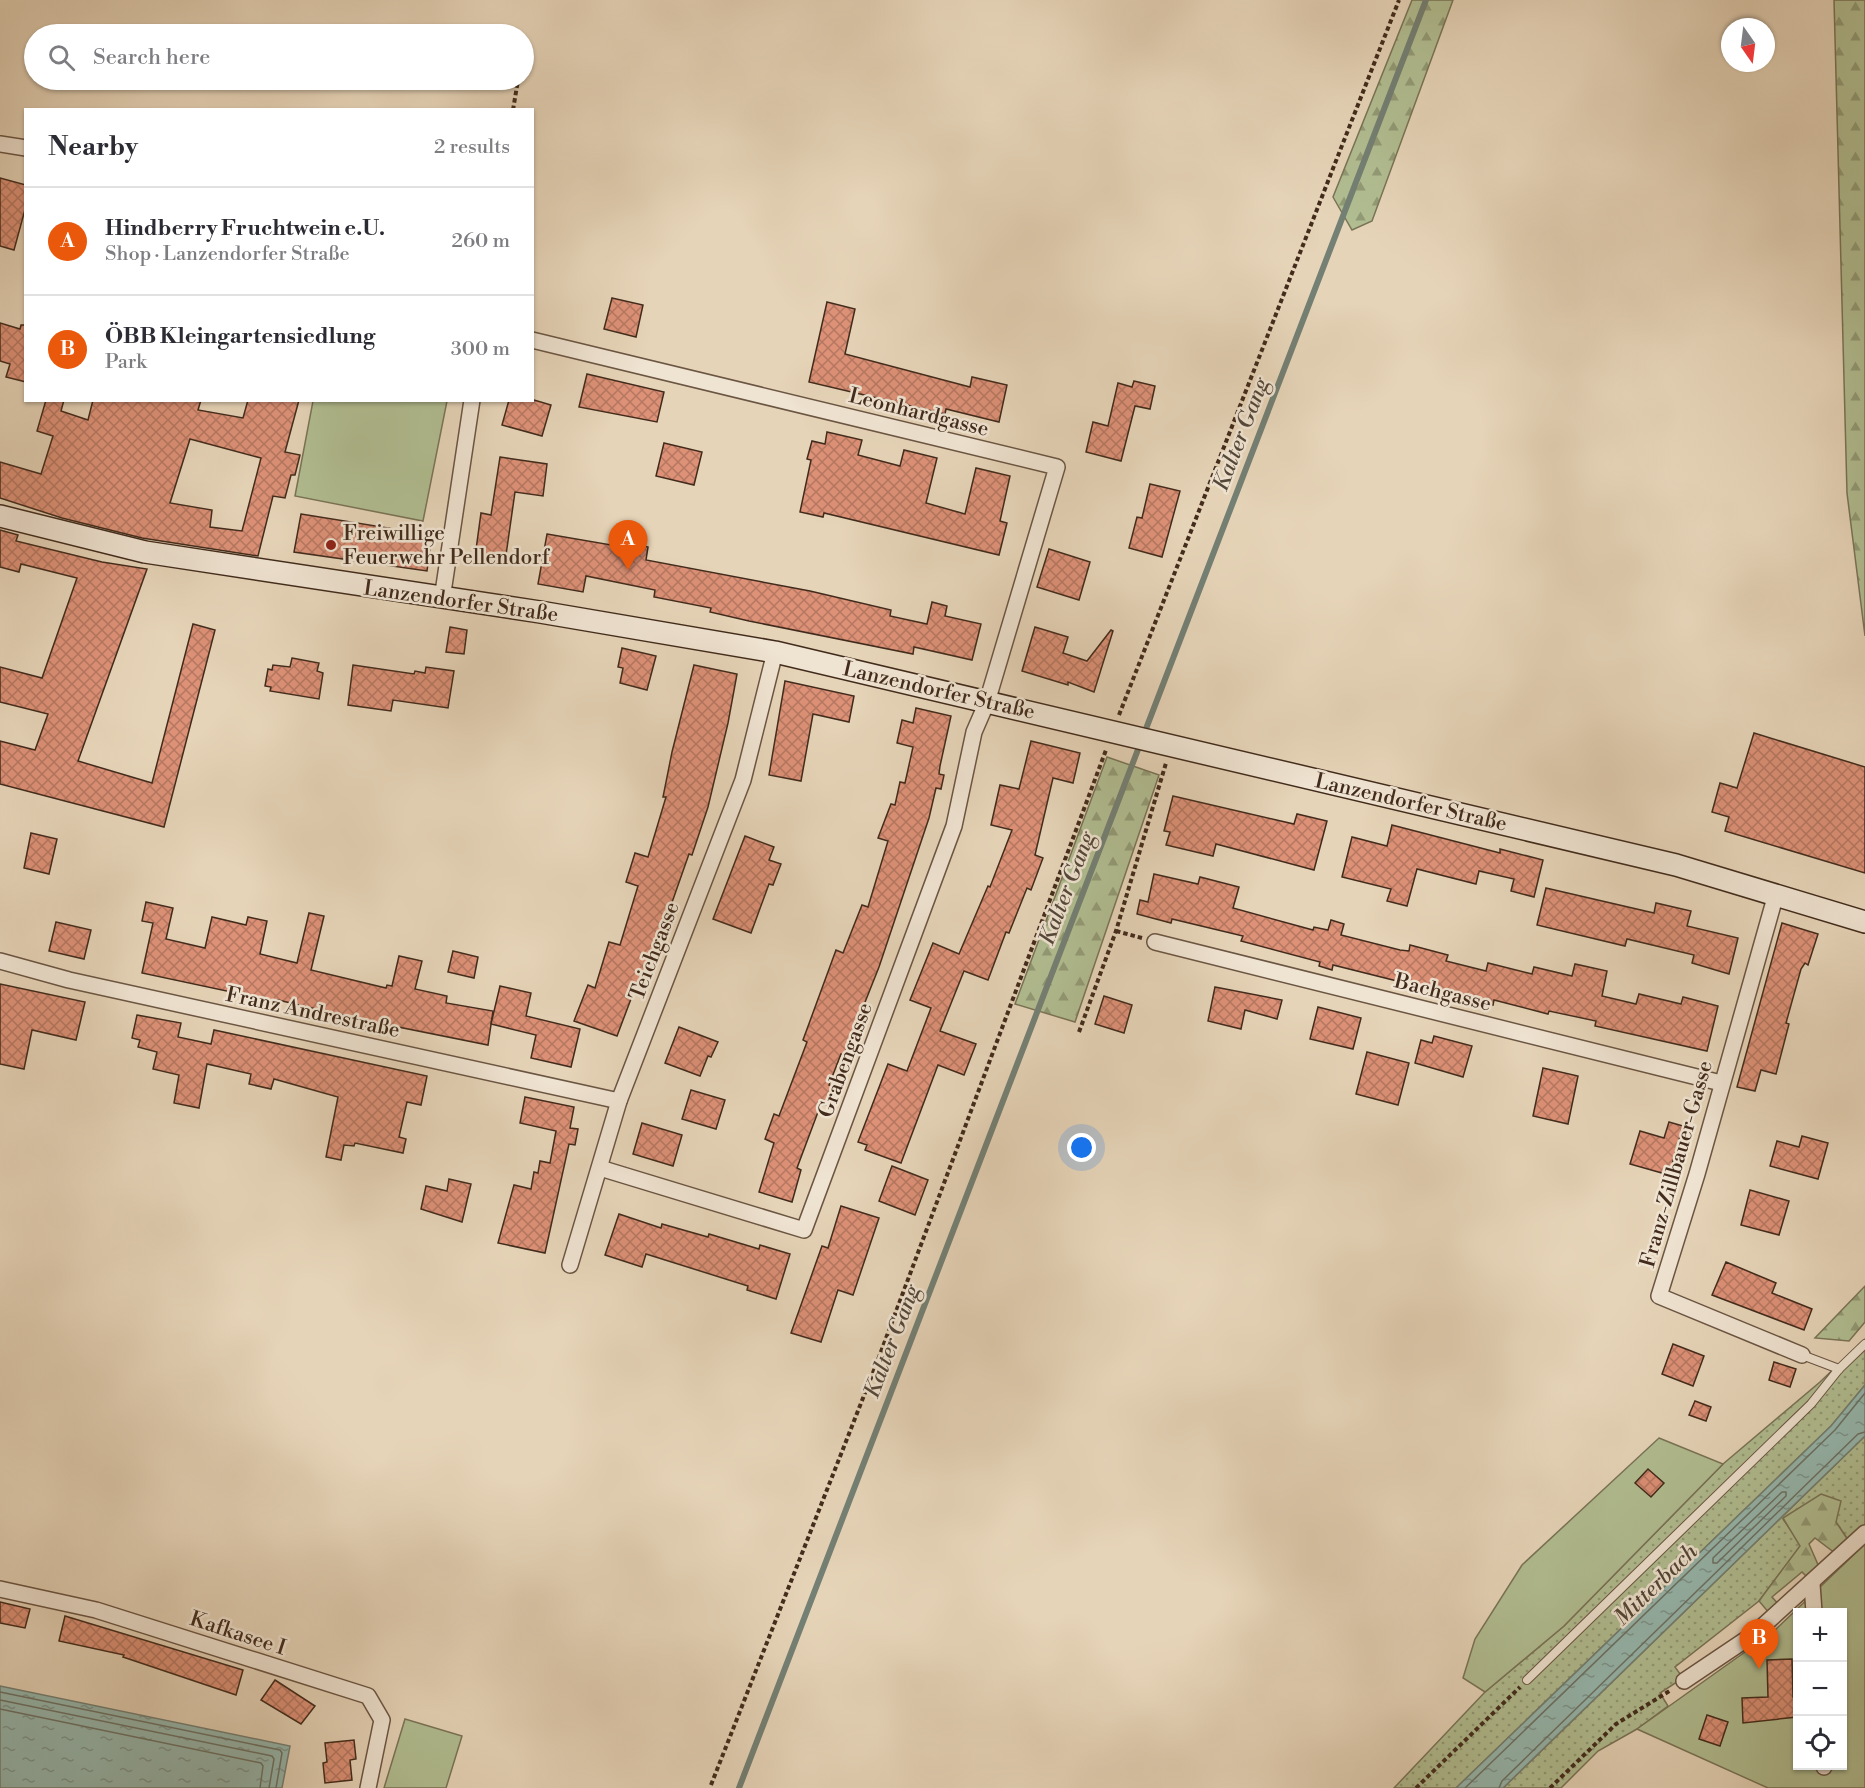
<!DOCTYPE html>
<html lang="en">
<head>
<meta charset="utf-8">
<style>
  :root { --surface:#fff; --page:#f2f2f3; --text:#2b2b33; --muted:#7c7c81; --line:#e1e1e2; --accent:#ea580c }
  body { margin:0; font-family:"Libre Bodoni",serif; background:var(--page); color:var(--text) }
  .controls { position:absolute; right:18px; bottom:18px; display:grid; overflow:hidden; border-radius:0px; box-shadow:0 2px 4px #0004 }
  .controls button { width:54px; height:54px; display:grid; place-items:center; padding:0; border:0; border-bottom:2px solid var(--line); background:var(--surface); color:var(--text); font:30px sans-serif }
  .compass { position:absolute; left:1721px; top:18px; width:54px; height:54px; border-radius:50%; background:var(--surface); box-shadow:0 2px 4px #0004; rotate:166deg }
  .you { position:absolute; left:1082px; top:1148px; width:21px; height:21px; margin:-15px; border:4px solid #fff; border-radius:50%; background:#1a73e8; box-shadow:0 0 0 9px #1a73e833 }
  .badge { display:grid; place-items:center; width:39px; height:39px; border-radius:50%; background:var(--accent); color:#fff; font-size:20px; font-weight:700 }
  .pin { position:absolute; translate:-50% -50px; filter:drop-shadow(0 2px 3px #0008) }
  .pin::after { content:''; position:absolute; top:32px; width:21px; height:18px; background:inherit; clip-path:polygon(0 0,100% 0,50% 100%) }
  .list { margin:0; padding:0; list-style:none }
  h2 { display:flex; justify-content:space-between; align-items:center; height:78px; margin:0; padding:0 24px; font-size:26px }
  h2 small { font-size:20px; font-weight:400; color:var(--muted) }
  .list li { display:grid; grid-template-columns:39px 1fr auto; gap:18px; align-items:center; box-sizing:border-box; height:108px; padding:0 24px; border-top:2px solid var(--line) }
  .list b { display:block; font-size:22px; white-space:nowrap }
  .list p { margin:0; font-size:20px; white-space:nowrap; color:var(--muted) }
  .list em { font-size:20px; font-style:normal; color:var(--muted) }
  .icon { flex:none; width:33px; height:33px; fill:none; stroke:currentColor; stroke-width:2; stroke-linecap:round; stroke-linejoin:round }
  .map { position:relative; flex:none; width:1865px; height:1788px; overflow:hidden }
  .search { position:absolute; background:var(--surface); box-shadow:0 2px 4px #0004; left:24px; top:24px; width:510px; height:66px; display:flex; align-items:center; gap:15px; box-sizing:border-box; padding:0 21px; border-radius:33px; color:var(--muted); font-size:22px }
  .panel { position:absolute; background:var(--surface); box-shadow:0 2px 4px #0004; left:24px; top:108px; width:510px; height:294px; border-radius:0px }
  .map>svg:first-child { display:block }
  .grass { fill:url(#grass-dots); stroke:#7a7457; stroke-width:1.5 }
  .forest { fill:url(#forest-firs); stroke:#7a7457; stroke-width:1.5 }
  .garden { fill:#b1be92; stroke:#7a7457; stroke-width:1.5; fill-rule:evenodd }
  .water { fill:url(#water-ripples); stroke:#748074; stroke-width:1.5 }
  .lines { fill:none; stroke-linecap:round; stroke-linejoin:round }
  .shore { stroke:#6c7266; stroke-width:1.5 }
  .stream { stroke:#748074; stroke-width:6 }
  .building { fill:url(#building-cross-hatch); stroke:#422b1c; stroke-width:1.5; fill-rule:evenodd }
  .lane-casing { stroke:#6b5543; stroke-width:10 }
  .street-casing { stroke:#6b5543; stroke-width:18 }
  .secondary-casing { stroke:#422b1c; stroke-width:24 }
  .path { stroke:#422b1c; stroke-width:4; stroke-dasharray:4.5 3; stroke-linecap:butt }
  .lane { stroke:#efe3d1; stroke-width:8 }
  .street { stroke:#efe3d1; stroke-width:15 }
  .secondary { stroke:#efe3d1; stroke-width:21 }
  .poi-dot { fill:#8f2418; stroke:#efe3d1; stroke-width:2 }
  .labels { text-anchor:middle; stroke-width:5; stroke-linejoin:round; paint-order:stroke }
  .street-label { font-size:21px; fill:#422b1c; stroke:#efe3d1 }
  .poi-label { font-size:21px; fill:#422b1c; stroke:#efe3d1; text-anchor:start }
  .water-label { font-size:22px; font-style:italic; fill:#534739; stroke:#efe3d1 }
</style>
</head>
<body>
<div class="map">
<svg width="1865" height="1788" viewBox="0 0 1865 1788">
  <defs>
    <pattern id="grass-dots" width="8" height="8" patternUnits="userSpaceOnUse" patternTransform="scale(1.5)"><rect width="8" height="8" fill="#b1be92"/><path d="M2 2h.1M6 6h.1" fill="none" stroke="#929b76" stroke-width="1.8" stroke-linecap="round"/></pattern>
    <pattern id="forest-firs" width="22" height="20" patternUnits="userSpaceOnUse" patternTransform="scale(1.5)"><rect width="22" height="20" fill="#b1be92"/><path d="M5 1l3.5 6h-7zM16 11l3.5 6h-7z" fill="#929b76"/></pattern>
    <pattern id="water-ripples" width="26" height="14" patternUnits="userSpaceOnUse" patternTransform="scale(1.5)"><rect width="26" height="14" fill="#96b8af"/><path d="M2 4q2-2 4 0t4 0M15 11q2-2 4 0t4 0" fill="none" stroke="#7c968e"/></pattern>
    <pattern id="building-cross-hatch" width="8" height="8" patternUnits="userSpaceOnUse" patternTransform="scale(1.5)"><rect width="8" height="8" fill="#dd9177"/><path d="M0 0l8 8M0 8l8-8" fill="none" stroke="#b57761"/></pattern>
  </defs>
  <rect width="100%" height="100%" fill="#e6d4b8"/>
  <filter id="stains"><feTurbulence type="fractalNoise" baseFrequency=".00333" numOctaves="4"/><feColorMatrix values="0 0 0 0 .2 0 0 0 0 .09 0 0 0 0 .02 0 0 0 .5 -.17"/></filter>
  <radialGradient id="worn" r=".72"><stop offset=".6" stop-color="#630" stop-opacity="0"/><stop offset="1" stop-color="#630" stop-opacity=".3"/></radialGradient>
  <g class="grass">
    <path d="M1865,1339v46l-34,41 -375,362h-62l91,-96 79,-66 159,-162 97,-82z"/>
    <path d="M1865,1436v89l-17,15 -12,-18 -53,-3 18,26 -42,56 -84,66 8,11 -23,15 8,13 -31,23 -39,22 -37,37h-58z"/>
  </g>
  <g class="forest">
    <path d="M1412,0h41l-81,221 -20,9 -19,-33z"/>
    <path d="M1834,0h31v636l-18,-143z"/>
    <path d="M1107,757l52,18 -84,247 -60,-18z"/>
    <path d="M1865,1286v36l-16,19 -34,-3z"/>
    <path d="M1821,1494l20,7 -5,21 12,18 -13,13 -20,-15 -6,6 10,23 -9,13 -8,-8 -30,25 8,9 -10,8 -11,-13 41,-55 -17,-28z"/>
  </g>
  <g class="garden">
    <path d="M313,401h134l-24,120 -128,-25z"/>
    <path d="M1659,1438l64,26 -159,162 -79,66 -22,-14 12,-39 47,-74z"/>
    <path d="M1865,1544v244h-97l-131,-59 136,-97zM1798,1612h44v154h-44z"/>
    <path d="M405,1719l57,17 -16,52h-62z"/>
  </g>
  <g class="water">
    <path d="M1865,1385v51l-362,352h-47l375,-362z"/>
    <path d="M0,1686l290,60 -8,42h-282z"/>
  </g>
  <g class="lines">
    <g class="shore">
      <path d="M1782,1492h4v4l-69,67h-4v-5z"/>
      <path d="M0,1692l280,58 2,3 -6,35"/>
      <path d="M0,1700l272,56 2,3 -5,29"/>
      <path d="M0,1709l261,54 2,3 -3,22"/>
      <path d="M1465,1788l370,-358 30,-37"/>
      <path d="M1499,1788l3,-7 356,-347 7,-2"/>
    </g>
    <path class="stream" d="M739,1788l687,-1788"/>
  </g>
  <g class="building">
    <path d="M0,178l26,7v21l-12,44 -14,-4z"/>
    <path d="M612,298l31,7 -7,32 -32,-8z"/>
    <path d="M827,302l28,7 -10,45 125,33 2,-10 35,8 -8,37 -53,-13 -1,5 -136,-32z"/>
    <path d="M0,323l20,6 1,-4h5v57l-20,-5 4,-13 -10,-3z"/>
    <path d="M587,374l77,18 -7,30 -78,-15z"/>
    <path d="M1134,381l21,5 -5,23 -15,-3 -14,55 -35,-9 7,-30 15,4 10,-43 14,4z"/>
    <path d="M46,400h18l-3,11 27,9 5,-20h108l-3,10 45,8 5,-18h51l-14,52 15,3 -5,20h-4l-6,23 -12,-2 -15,60 -116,-18 -80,-20 -62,-20v-36l41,12 12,-38 -16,-5zM190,439l71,19 -19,73 -32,-4 2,-17 -42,-7z"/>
    <path d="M509,400h25l17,5 -9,31 -40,-11z"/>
    <path d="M827,432l35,8 -4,15 42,11 4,-16 33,8 -11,45 39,11 11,-46 34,8 -10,45 7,2 -8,32 -175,-42 -1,4 -23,-5 11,-52 -4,-1 5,-18 13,3z"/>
    <path d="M664,443l38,9 -8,33 -38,-9z"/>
    <path d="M500,457l47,7 -4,32 -28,-4 -10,70 -30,-5 6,-44 10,2z"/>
    <path d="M1150,484l30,7 -18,66 -33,-9 8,-31 5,1z"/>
    <path d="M301,514l131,21 -5,36 -133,-19z"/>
    <path d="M0,530l18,5 -2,6 86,21 45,7 -69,192 74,22 41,-159 22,6 -51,197 -164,-43v-43l35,9 13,-36 -48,-12v-35l42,11 35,-100 -56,-14 -2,8 -19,-5z"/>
    <path d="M547,534l64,11 1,-6 36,8 -2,13 164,31 81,19 -1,6 37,8 5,-22 15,4 -2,10 36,8 -9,36 -58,-13 -1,7 -164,-33 -39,-9 1,-4 -57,-11 1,-7 -69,-14 -3,16 -45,-8z"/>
    <path d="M1049,549l41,13 -11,38 -42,-13z"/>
    <path d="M450,627l17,3 -3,24 -18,-2z"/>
    <path d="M1035,627l33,10 -5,16 24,8 24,-31 2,1 -19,61 -26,-10v3l-46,-14z"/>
    <path d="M622,648l34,8 -9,34 -27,-7 3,-15 -5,-1z"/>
    <path d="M292,658l27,5 -2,8 6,2 -4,26 -49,-8 1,-4 -6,-1 3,-17 4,1 1,-5 17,2z"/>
    <path d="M353,665l61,9 1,-3 10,2 1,-6 28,4 -6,37 -55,-8 -2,11 -43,-6z"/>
    <path d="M694,665l43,9 -9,49 -20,84 -16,48 -3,-1 -46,131 -6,-2 -20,53 -43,-15 14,-36 7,3 14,-46 11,3 18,-59 -12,-4 9,-29 13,4 18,-60h-3l9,-45z"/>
    <path d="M785,681l69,15 -5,26 -36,-8 -12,67 -32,-6z"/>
    <path d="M916,708l35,8 -11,50 -1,8 5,1 -3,14 -5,-1 -7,30 -50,149 -35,88 -3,-1 -12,31 4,1 -7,19 -5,-1 -24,64 4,2 -9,32 -33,-10 15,-49 -9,-4 9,-25 5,2 28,-74 -4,-2 33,-90 7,3 19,-48 6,2 20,-66 -10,-3 13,-34 4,1 5,-23 5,1 8,-36 -16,-4 5,-23 11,3z"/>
    <path d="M1754,733l111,34v106l-140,-42 4,-14 -17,-5 8,-29 17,5z"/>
    <path d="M1031,741l49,12 -7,30 -20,-5 -18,77 8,3 -12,32 -4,-2 -18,45 -3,-1 -18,48 -24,-9 -24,60 36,13 -12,31 -26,-10 -37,98 -36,-13 2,-5 -9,-3 30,-78 19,7 24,-63 -21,-8 23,-57 26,11 29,-68 2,1 22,-57 -21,-5 9,-40 19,4z"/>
    <path d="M1173,796l121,28 3,-10 30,7 -13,49 -98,-26 -3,12 -47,-11 4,-13 -6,-1z"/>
    <path d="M1392,825l108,28v-4l43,11 -9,37 -23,-6 3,-12 -35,-8 -3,13 -59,-15 -10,37 -20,-5 4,-12 -49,-12 10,-40 35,9z"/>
    <path d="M31,833l26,6 -8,35 -25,-6z"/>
    <path d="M745,836l29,11 -5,13 12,4 -8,21 -4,-1 -18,49 -38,-14z"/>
    <path d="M1154,874l44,10 2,-7 39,10 -6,21 80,22 1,-3 14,3 3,-10 13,4 -3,11 59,15 9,1 1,-6 38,10 -2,6 40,10 2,-8 44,11 2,-7 38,9 3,-12 32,7 -5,25 34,8 3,-10 42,10 2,-7 35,9 -11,45 -112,-25 1,-5 -47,-10 -1,3 -54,-14 -1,5 -160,-40 -1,5 -13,-4 1,-4 -79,-21 2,-5 -71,-17 -1,4 -34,-9 3,-14 8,2z"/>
    <path d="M1546,888l108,25 2,-10 35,8 -4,15 51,12 -9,36 -37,-11 2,-8 -67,-16 -2,7 -88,-21z"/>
    <path d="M146,902l27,6 -7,31 39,9 7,-31 34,8 2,-8 19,4 -7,33 37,9 12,-50 15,3 -13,54 75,18 1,-3 5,1 7,-30 23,5 -7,28 32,7 -1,7 47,8 -5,34 -105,-21 -2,11 -16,-4 2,-10 -89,-21v2l-136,-29 11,-50 -11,-2z"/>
    <path d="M56,922l35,8 -7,29 -35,-8z"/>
    <path d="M1782,923l36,11 -10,31 -3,-2 -4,6 -15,54 3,1 -13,50 -15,-4 -6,21 -18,-4z"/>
    <path d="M453,951l25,6 -4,21 -26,-6z"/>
    <path d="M0,984l85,18 -9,38 -44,-10 -8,39 -24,-5z"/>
    <path d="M500,986l31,7 -5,23 54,13 -9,38 -40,-9 5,-23 -45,-11z"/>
    <path d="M1215,987l67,13 -5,19 -32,-9 -4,19 -33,-8z"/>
    <path d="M1104,996l28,9 -8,28 -29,-9z"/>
    <path d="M1318,1007l43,11 -8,31 -43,-10z"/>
    <path d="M137,1015l44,8 -3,14 33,7 3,-14 213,46 -6,29 -14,-3 -8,35 7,2 -3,14 -48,-10 -1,3 -10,-1 -3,15 -15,-3 12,-60 -64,-18 -3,10 -22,-5 2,-10 -44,-10 -8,44 -25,-5 5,-28 -26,-6 4,-17 -19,-5 2,-7 -8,-2z"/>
    <path d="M679,1027l39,15 -7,15 -3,-1 -8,20 -35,-13z"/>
    <path d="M1434,1036l38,10 -9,31 -48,-14 6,-23 11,3z"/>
    <path d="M1367,1052l42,11 -11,42 -42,-11z"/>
    <path d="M1543,1068l35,8 -10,48 -35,-8z"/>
    <path d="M691,1090l34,10 -9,29 -34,-10z"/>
    <path d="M525,1097l49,10 -4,21 8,1 -3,16 -6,-1 -24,109 -47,-10 16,-58 17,4 3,-17 4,1 2,-12 10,2 6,-32 -36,-8z"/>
    <path d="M1669,1122l14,4 -14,49 -39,-11 10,-33 24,7z"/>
    <path d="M642,1123l40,12 -9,31 -40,-12z"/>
    <path d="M1802,1136l26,7 -10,36 -48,-13 7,-25 22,6z"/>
    <path d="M892,1166l36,14 -13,35 -36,-14z"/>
    <path d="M449,1179l22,5 -9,38 -41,-13 5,-23 21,5z"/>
    <path d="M1750,1190l39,11 -10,34 -38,-10z"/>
    <path d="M841,1206l38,12 -26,77 -15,-5 -17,52 -30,-9 31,-87 6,2z"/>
    <path d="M619,1214l42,14 1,-4 46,13 1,-3 50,15 1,-4 30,9 -14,45 -29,-9 1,-4 -102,-32 -4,13 -37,-12z"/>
    <path d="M1726,1262l50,21 -4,10 40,16 -8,21 -92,-35z"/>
    <path d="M1673,1344l31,12 -11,30 -31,-12z"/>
    <path d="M1774,1362l22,7 -6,18 -21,-7z"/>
    <path d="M1695,1401l16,6 -5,14 -17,-6z"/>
    <path d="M1648,1469l16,14 -13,14 -16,-14z"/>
    <path d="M0,1602l30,7 -5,19 -25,-5z"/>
    <path d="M65,1616l178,54 -7,25 -113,-38 1,-2 -65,-14z"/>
    <path d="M1792,1659l1,38h4v20l-54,6 -1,-25 26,-1 -1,-37z"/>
    <path d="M275,1680l40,26 -14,18 -40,-24z"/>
    <path d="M1707,1715l21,7 -8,24 -21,-7z"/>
    <path d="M354,1740l2,19 -6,1 2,20 -27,3 -2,-20 4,-1 -2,-19z"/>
  </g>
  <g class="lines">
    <g class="lane-casing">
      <g id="lane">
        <path d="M1802,1355l37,14"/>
        <path d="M1527,1680l284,-276 28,-35 26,-25"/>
      </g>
    </g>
    <g class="street-casing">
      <g id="street">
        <path d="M0,144l26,4"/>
        <path d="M532,340l525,127 -70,235 -13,30 -20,94 -150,404 -204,-62"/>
        <path d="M442,599l30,-199"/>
        <path d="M1776,894l-79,280 -38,122 143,59"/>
        <path d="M1155,942l566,141"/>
        <path d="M0,961l69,19 550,121"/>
        <path d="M570,1265l49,-164 124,-321 32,-128"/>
        <path d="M1812,1584l2,28"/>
        <path d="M0,1589l96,21 272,86 14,24 -14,68"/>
        <path d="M1684,1681l70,-47 111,-101"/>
        <path d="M1824,1766v1"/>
      </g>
    </g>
    <g class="secondary-casing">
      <path id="secondary" d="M0,516l145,36 395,60 235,40 901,213 189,57"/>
    </g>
    <g class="path">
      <path d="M513,110l5,-30"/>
      <path d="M1119,715l280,-715"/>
      <path d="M1116,931l26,7"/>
      <path d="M1079,1032l37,-101 50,-168"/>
      <path d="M711,1785l165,-420 230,-615"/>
      <path d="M1416,1788l104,-101"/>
      <path d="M1550,1788l66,-64 55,-34"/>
    </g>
    <use href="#lane" class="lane"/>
    <use href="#street" class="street"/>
    <use href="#secondary" class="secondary"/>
  </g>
  <circle class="poi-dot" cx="331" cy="545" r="6"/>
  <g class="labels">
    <g class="street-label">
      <text transform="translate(919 412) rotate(14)" y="7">Leonhardgasse</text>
      <text transform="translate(461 601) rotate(8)" y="7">Lanzendorfer Straße</text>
      <text transform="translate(939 690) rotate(13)" y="7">Lanzendorfer Straße</text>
      <text transform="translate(1411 802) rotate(13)" y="7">Lanzendorfer Straße</text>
      <text transform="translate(654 951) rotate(-69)" y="7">Teichgasse</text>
      <text transform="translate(1443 992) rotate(14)" y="7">Bachgasse</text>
      <text transform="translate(313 1012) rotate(12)" y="7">Franz Andrestraße</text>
      <text transform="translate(845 1060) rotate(-70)" y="7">Grabengasse</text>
      <text transform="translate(1676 1164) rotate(-74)" y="7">Franz-Zillbauer-Gasse</text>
      <text transform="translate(238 1633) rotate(18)" y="7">Kafkasee I</text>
    </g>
    <g class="poi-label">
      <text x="343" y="540">Freiwillige<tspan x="343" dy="24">Feuerwehr Pellendorf</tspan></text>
    </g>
    <g class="water-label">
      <text transform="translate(1240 434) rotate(-69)" y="8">Kalter Gang</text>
      <text transform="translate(1066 888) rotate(-69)" y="8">Kalter Gang</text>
      <text transform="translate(891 1341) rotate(-69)" y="8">Kalter Gang</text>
      <text transform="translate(1655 1584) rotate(-44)" y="8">Mitterbach</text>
    </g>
  </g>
  <rect width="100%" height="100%" filter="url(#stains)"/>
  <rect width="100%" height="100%" fill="url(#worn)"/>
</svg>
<div class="controls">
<button>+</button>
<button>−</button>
<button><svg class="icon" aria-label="locate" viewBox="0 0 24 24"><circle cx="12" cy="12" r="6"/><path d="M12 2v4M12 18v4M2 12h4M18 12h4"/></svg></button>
</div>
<svg class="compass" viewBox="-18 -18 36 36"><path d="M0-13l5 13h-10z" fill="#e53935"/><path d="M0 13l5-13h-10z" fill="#7c7c81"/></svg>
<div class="you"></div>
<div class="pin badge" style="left:628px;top:570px">A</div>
<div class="pin badge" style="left:1759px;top:1669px">B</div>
<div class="search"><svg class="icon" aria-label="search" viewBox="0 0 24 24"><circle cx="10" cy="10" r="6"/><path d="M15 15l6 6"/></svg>Search here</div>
<section class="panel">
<h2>Nearby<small>2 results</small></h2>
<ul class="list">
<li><span class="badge">A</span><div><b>Hindberry Fruchtwein e.U.</b><p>Shop · Lanzendorfer Straße</p></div><em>260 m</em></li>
<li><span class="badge">B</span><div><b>ÖBB Kleingartensiedlung</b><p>Park</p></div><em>300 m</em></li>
</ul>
</section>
</div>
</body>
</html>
